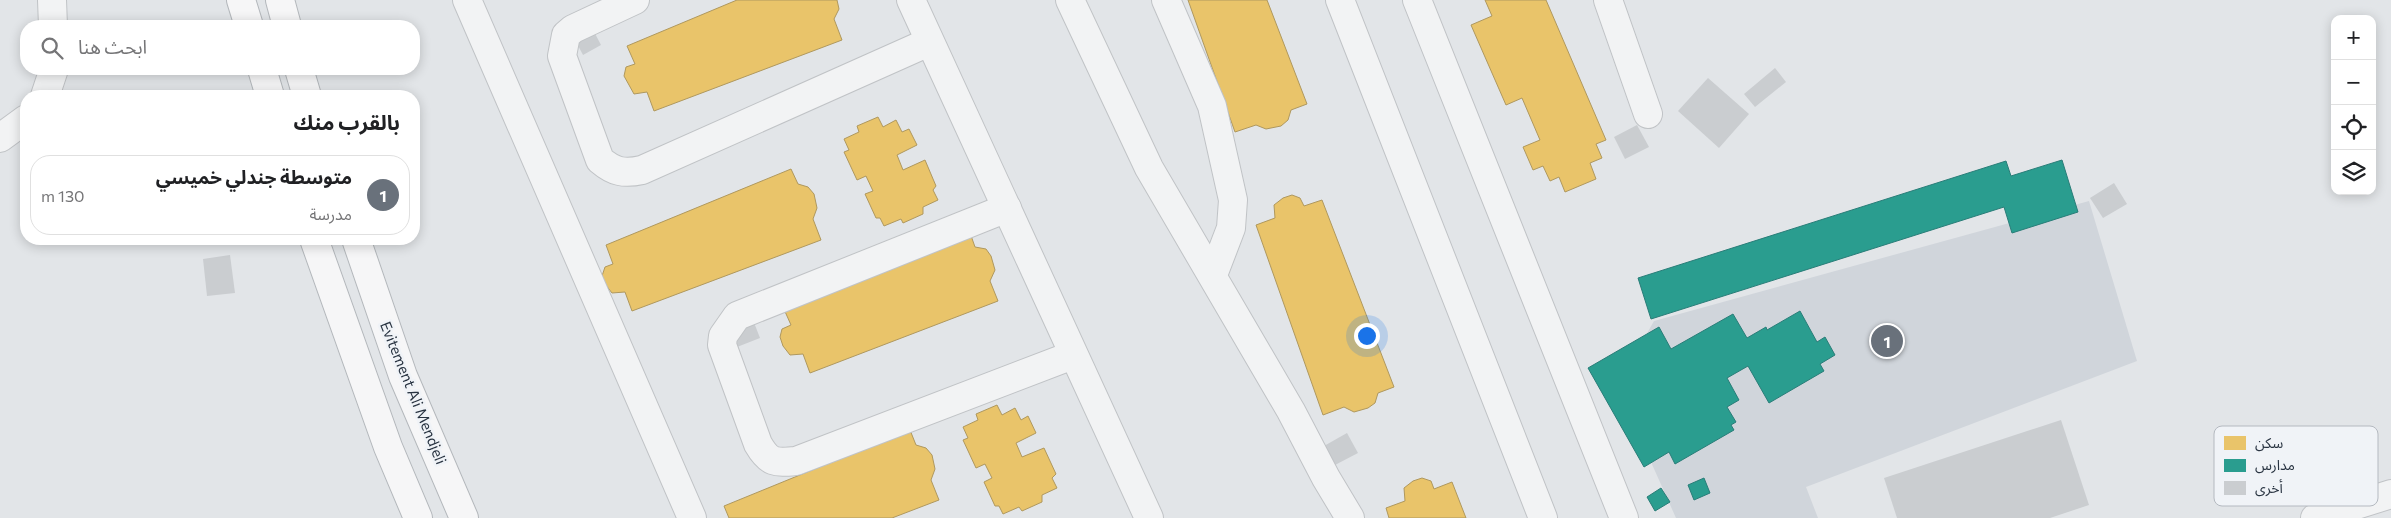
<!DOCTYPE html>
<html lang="ar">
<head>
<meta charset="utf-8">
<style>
  :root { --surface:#fff; --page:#f2f2f2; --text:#202124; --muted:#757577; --line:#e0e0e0; --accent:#69717b }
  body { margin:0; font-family:Commissioner,"Noto Sans Arabic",sans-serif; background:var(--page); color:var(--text); direction:rtl }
  .controls { position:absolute; right:15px; top:15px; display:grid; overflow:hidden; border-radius:10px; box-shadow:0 2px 12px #0003 }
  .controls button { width:45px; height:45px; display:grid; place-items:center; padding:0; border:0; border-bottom:1px solid var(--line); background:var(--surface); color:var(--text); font:25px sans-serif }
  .you { position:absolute; left:1366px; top:335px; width:18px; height:18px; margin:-12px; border:4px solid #fff; border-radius:50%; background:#1a73e8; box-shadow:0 0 0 8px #1a73e833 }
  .badge { display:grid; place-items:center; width:32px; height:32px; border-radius:50%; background:var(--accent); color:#fff; font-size:16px; font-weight:700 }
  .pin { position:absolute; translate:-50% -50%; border:2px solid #fff; box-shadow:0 1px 5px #0006 }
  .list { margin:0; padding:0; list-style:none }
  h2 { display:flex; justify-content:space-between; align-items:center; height:65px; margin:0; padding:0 20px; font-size:21px }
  h2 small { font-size:16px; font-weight:400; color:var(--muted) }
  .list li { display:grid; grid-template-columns:32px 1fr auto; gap:15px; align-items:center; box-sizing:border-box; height:80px; margin:0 10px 10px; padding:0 10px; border:1px solid var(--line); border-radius:20px }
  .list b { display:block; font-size:19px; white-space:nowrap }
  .list p { margin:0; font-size:16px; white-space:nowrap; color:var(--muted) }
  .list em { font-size:16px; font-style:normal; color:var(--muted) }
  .icon { flex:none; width:28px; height:28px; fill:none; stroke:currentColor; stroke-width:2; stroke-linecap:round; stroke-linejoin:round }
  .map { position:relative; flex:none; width:2391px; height:518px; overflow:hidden; direction:ltr }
  .search { position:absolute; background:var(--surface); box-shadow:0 2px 12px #0003; left:20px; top:20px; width:400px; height:55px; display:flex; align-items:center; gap:12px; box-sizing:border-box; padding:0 18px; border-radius:20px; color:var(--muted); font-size:19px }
  .panel { position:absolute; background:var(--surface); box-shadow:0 2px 12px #0003; left:20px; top:90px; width:400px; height:155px; border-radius:20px; direction:rtl }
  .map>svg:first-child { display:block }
  .built { fill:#d0d5db }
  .homes { fill:#e9c46a; stroke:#af985e }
  .schools { fill:#2a9d8f; stroke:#297d78 }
  .building { fill:#cacdd0 }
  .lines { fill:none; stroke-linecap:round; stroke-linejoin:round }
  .minor-casing { stroke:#c0c3c6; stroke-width:30 }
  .highway-casing { stroke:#b4b8bc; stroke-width:30 }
  .minor { stroke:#f2f3f4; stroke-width:28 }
  .highway { stroke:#f6f6f7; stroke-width:28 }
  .labels { text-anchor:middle; stroke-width:5; stroke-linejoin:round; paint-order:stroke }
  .street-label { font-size:15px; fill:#283341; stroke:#f0f3f7 }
  .key { fill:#f0f3f7; stroke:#b4b9c0; stroke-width:1 }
  .key-label { font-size:14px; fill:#283341 }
</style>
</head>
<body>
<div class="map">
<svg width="2391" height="518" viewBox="0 0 2391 518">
  <rect width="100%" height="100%" fill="#e2e5e8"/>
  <path class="built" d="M2089,201l48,160 -331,126 12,31h-142l-59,-132 37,-65z"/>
  <g class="homes">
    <path d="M737,0h100l2,9 -5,10 8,21 -188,71 -7,-19 -13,2 -10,-18 2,-9 9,-3 -8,-18z"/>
    <path d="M1188,0h79l40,104 -16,6 -3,10 -7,6 -15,3 -10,-4 -21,7z"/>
    <path d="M1485,0h61l60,140 -10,4 6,14 -12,5 6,16 -31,13 -6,-15 -9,4 -7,-15 -10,4 -10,-23 17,-7 -18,-42 -16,7 -35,-80 21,-9z"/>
    <path d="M878,117l5,10 13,-7 6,12 7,-3 8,16 -20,10 6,15 22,-10 11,26 -3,4 5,10 -15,7v7l-20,9 -2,-4 -17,7 -4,-8h-4l-11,-24 8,-3 -7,-15 -9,4 -13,-28 5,-2 -5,-11 15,-7 -2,-6z"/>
    <path d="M791,169l7,15 10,3 6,7 3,14 -4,11 8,21 -189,71 -7,-19 -13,1 -7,-9 -3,-8 3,-9 8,-3 -7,-19z"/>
    <path d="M1292,195l8,3 4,8 18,-6 72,187 -16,6 -3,10 -7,5 -14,4 -10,-5 -21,8 -67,-190 19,-7 -1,-13 9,-7z"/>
    <path d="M969,230l6,17 11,2 5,7 4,14 -5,11 8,20 -188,72 -7,-19 -13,1 -7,-9 -3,-9 2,-8 9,-4 -8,-18z"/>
    <path d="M997,405l5,10 13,-7 6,12 7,-4 8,17 -20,10 6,14 22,-9 12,26 -4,4 5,10 -15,7v7l-20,9 -3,-4 -16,7 -4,-8h-4l-11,-24 8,-4 -7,-14 -9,4 -13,-28 5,-2 -5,-11 15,-7 -2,-6z"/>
    <path d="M910,430l6,15 10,3 6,7 3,14 -4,11 8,20 -47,18h-163l-5,-12z"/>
    <path d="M1422,478l9,3 3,8 18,-7 14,36h-77l-3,-10 19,-7 -1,-13 9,-7z"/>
  </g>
  <g class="schools">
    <path d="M2062,160l16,52 -66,21 -8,-26 -353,112 -13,-41 368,-117 5,15z"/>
    <path d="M1800,311l17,31 8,-5 10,18 -15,9 4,7 -55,32 -21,-37 -21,12 12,22 -12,7 9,15 -5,3 3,5 -59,34 -6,-12 -25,15 -56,-99 71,-41 12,22 62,-35 14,24 19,-11 1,3z"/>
    <path d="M1704,478l6,15 -16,7 -6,-15z"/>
    <path d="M1661,488l9,14 -15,9 -8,-14z"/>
  </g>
  <g class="building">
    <path d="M590,24l11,21 -18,10 -11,-21z"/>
    <path d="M1775,68l11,14 -31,25 -11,-13z"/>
    <path d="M1708,78l41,36 -30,34 -41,-37z"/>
    <path d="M1637,125l12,22 -24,12 -11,-22z"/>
    <path d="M2114,183l13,21 -24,14 -13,-20z"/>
    <path d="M230,255l5,38 -28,3 -4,-37z"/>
    <path d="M753,320l7,18 -23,9 -7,-18z"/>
    <path d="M2061,420l28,85 -39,13h-153l-13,-40z"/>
    <path d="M1347,433l11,20 -23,12 -11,-19z"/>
  </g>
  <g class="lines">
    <g class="minor-casing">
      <g id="minor">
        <path d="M52,0l1,26"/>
        <path d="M467,0l225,518"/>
        <path d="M635,0l-62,29 -7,6 -4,21 38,104c14,12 24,14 42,10l287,-128"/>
        <path d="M911,0l238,518"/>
        <path d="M1070,0l79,168 142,243 35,67 24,40"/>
        <path d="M1166,0l46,106 21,94 -2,28 -18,47"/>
        <path d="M1340,0l203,518"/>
        <path d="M1417,0l207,518"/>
        <path d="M1608,0l40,114"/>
        <path d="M45,96l9,-27"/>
        <path d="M0,138l26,-19"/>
        <path d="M1007,208l-270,108 -14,20 -1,9 36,99c11,19 17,19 38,17l277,-106"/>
        <path d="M2315,518l76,-24"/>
      </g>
    </g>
    <g class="highway-casing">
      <g id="highway">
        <path d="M241,0l8,26"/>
        <path d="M280,0l7,26"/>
        <path d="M262,69l8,27"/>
        <path d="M299,69l8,27"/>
        <path d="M314,239l74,208 30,71"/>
        <path d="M356,239l47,137 61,142"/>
      </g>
    </g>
    <use href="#minor" class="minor"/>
    <use href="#highway" class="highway"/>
  </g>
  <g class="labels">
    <g class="street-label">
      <text transform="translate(413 393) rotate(68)" y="5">Evitement Ali Mendjeli</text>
    </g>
  </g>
  <rect x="2214" y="426" width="164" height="80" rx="8" class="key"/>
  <rect x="2224" y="436" width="22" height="14" fill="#e9c46a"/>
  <rect x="2224" y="459" width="22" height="13" fill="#2a9d8f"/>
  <rect x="2224" y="481" width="22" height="14" fill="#cacdd0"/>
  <g class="key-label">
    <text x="2255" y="448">سكن</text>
    <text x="2255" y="470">مدارس</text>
    <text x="2255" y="493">أخرى</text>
  </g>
</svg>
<div class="controls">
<button>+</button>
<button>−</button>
<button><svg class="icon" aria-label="locate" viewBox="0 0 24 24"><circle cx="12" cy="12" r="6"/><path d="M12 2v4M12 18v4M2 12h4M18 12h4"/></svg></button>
<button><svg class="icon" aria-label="layers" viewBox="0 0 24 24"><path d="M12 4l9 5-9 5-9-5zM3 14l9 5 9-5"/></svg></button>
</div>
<div class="you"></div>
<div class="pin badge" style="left:1887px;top:341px">1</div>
<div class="search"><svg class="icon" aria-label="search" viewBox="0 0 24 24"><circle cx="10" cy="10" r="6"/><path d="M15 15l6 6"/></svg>ابحث هنا</div>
<section class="panel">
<h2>بالقرب منك<small></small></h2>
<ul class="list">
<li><span class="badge">1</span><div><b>متوسطة جندلي خميسي</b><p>مدرسة</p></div><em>130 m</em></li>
</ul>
</section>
</div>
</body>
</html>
